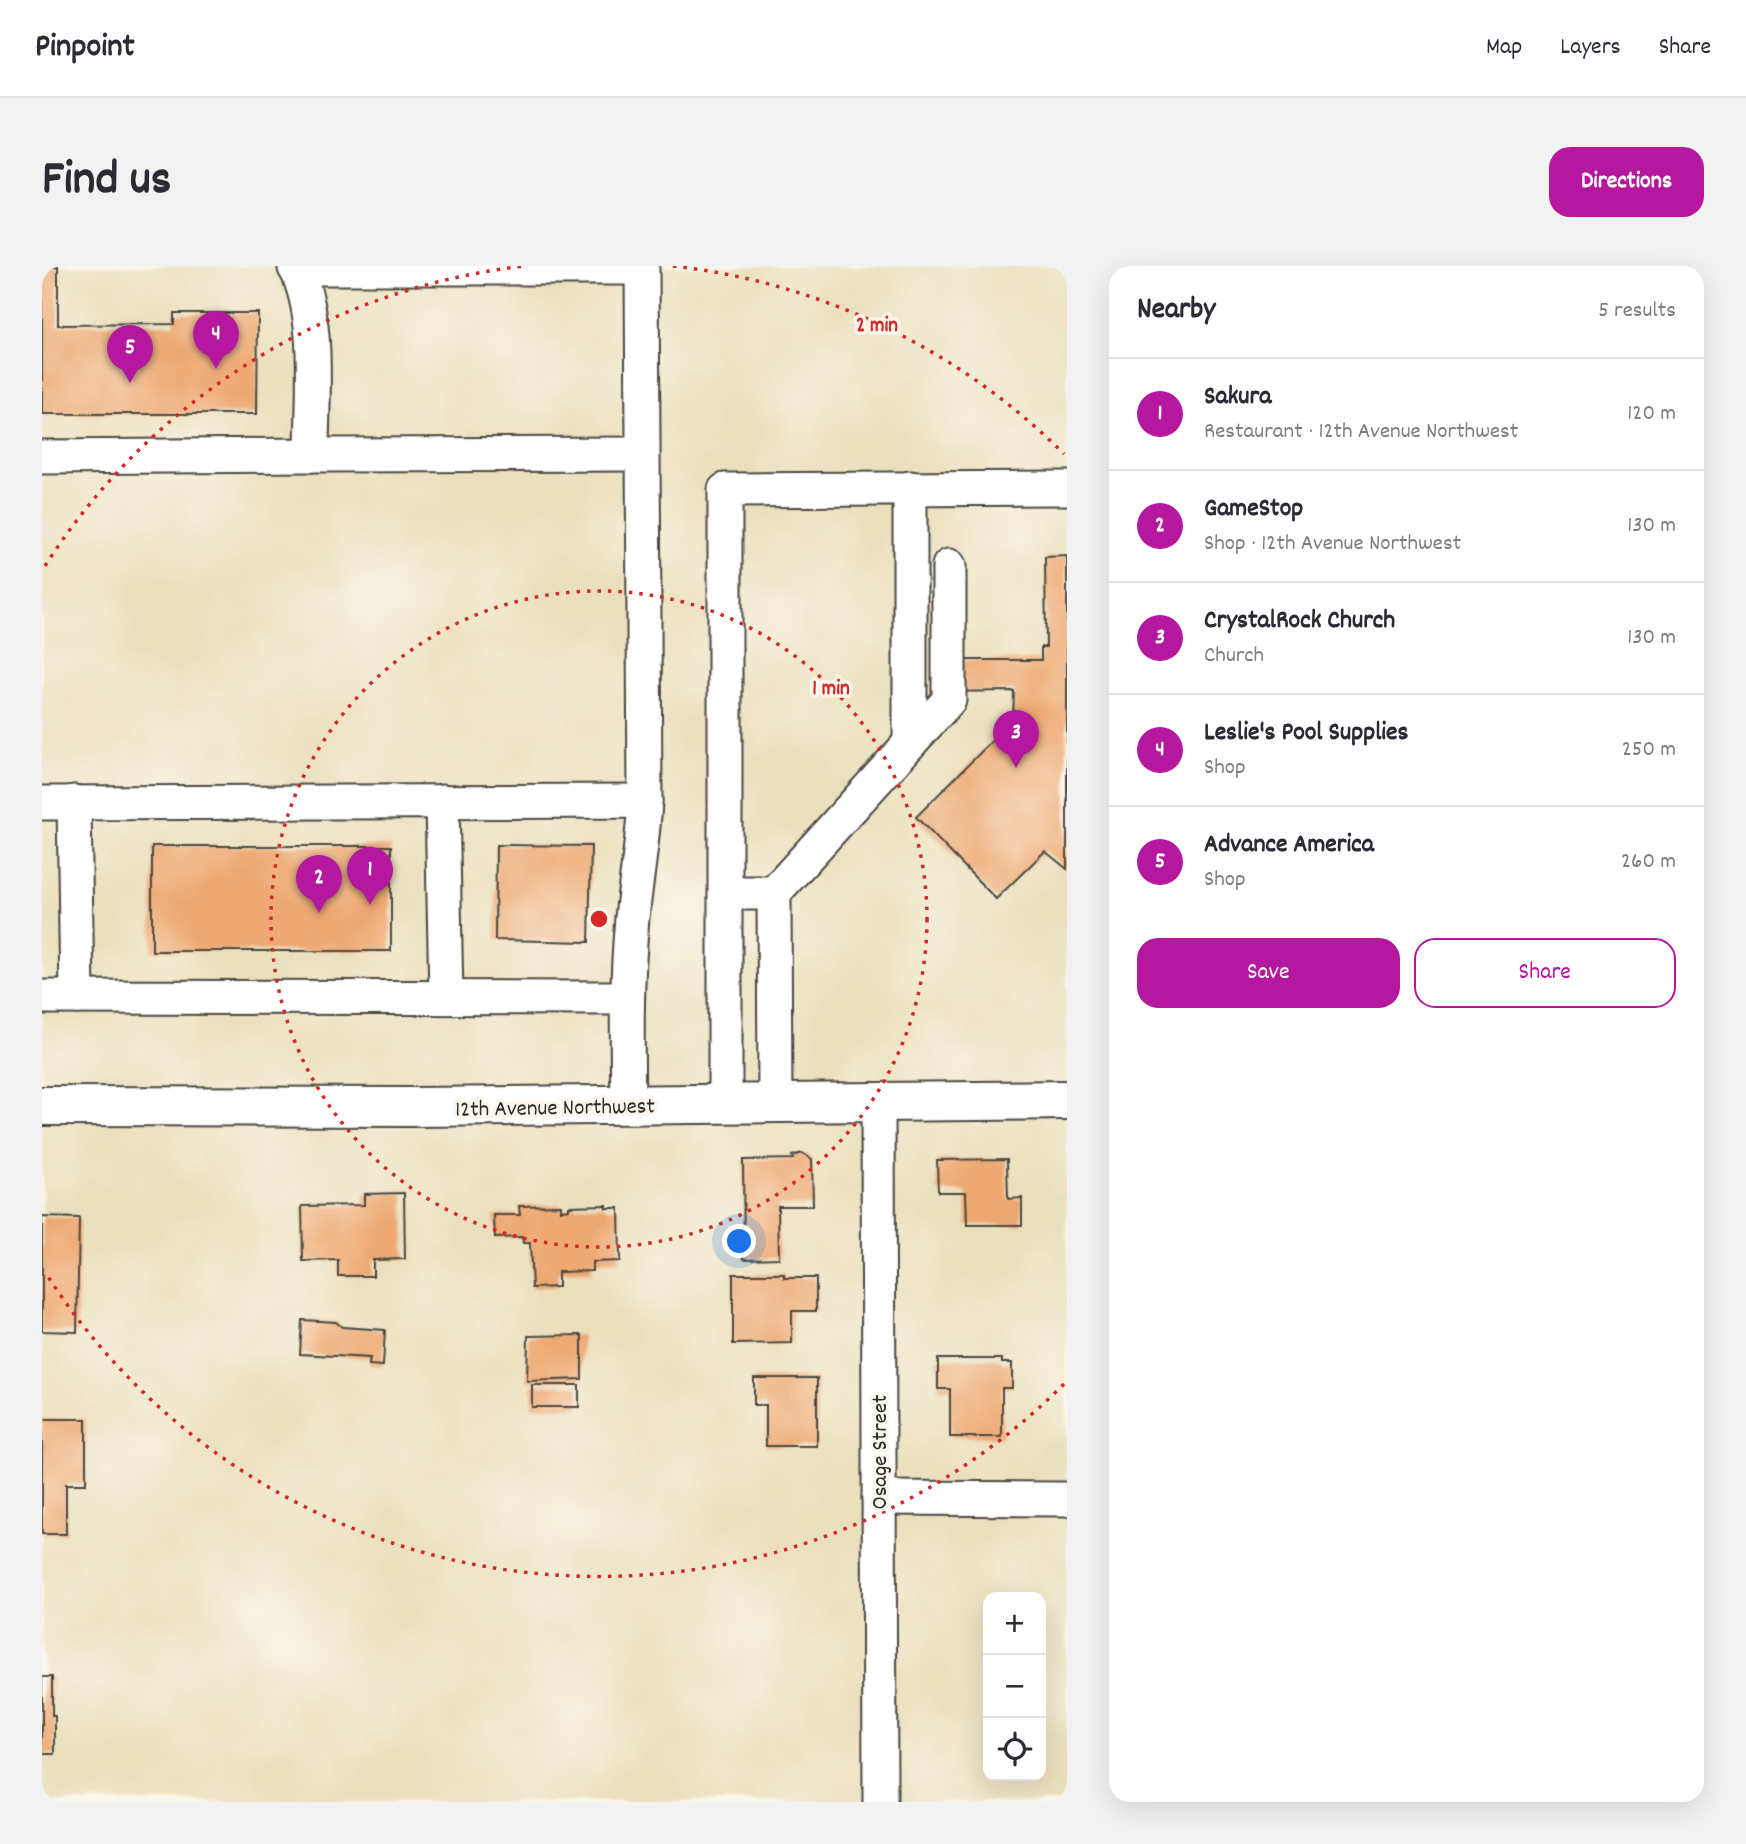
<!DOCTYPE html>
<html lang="en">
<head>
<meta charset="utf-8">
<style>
  :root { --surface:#fff; --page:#f2f2f3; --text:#2b2b33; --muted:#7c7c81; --line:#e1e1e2; --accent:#b5179e }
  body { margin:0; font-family:Dekko,sans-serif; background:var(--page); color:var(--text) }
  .controls { position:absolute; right:21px; bottom:21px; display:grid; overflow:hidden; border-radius:14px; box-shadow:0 7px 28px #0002 }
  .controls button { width:63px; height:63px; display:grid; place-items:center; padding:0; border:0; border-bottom:2px solid var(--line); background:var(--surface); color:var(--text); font:35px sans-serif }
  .you { position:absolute; left:698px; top:976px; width:24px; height:24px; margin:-18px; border:5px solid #fff; border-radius:50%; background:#1a73e8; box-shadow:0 0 0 10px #1a73e833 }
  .badge { display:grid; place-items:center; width:46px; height:46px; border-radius:50%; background:var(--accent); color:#fff; font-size:23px; font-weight:700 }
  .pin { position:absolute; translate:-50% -58px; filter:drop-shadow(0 2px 4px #0008) }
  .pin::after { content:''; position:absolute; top:37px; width:24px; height:21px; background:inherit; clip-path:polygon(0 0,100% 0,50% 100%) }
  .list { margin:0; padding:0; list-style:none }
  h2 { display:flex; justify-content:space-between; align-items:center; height:91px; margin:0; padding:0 28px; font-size:30px }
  h2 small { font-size:23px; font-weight:400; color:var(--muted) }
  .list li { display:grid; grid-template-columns:46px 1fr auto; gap:21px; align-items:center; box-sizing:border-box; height:112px; padding:0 28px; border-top:2px solid var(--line) }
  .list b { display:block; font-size:26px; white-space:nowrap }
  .list p { margin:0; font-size:23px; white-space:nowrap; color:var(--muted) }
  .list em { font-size:23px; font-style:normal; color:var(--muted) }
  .actions { display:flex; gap:14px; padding:21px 28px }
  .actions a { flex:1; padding:16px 0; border:2px solid var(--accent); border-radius:21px; text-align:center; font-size:24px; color:var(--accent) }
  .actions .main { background:var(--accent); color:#fff }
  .icon { flex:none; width:38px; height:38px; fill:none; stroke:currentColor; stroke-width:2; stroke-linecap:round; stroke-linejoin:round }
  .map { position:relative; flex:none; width:1025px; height:1536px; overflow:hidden; border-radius:21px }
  header { display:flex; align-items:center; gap:42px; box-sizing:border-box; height:98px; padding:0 35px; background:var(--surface); border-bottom:2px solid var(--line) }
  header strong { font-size:33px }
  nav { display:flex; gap:38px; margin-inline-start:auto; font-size:24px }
  .intro { display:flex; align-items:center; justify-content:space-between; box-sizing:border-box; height:168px; padding:0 42px }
  h1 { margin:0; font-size:49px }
  .button { padding:18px 32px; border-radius:21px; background:var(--accent); color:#fff; font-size:24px; font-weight:700 }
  main { display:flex; gap:42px; padding:0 42px }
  aside { flex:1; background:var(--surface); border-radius:21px; box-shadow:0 7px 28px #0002 }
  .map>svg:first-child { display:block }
  .building { fill:#eea972 }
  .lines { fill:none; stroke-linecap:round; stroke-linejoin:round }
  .minor-casing { stroke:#484641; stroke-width:37 }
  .major-casing { stroke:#484641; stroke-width:42 }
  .minor { stroke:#fff; stroke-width:33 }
  .major { stroke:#fff; stroke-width:38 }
  .ring { fill:none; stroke:#d62828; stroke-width:3.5; stroke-dasharray:3.5 7 }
  .labels { text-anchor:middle; stroke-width:7; stroke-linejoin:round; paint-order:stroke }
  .street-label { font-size:23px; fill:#2b2b2b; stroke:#fbf7ec }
  .centre { fill:#d62828; stroke:#fbf7ec; stroke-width:3.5 }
  .ring-label { font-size:21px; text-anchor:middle; font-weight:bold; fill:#d62828; stroke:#fbf7ec; stroke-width:7; stroke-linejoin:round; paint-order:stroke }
</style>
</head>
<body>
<header>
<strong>Pinpoint</strong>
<nav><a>Map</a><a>Layers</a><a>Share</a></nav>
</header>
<div class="intro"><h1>Find us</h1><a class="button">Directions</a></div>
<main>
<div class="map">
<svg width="1025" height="1536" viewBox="0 0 1025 1536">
  <rect width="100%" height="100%" fill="#fbf7ec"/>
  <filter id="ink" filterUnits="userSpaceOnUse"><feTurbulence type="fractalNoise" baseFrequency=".0143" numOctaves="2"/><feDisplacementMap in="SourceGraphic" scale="14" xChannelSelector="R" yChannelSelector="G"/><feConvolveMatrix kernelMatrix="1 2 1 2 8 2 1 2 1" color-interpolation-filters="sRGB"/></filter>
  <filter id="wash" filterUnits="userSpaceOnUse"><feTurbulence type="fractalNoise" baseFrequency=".00686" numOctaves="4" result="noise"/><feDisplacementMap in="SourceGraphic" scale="28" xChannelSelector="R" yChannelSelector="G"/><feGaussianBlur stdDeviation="1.57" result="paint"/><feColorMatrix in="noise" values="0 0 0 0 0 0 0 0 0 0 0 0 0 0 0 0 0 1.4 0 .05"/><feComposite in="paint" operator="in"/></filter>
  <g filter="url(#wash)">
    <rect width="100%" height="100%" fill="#ebe0be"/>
    <g id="blocks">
      <g class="building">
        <path d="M0,0h16v59l116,-1v-11h84l-1,101h-215z"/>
        <path d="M1025,290v313l-22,-18 -49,48 -80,-82 97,-97 1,-29 -79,1 -2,-32h108v-13h5l-1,-90z"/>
        <path d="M454,579l95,1 -2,96 -94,-2z"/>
        <rect x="110" y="580" width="239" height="105"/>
        <path d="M760,887l10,6 1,47h-35l1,52 -35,1 -1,-99 50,-1 -1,-3z"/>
        <path d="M965,893l1,40 14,-1v27h-55l-1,-33h-28l-1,-32z"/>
        <path d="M362,927l1,66 -32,1v16h-35v-16l-35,1 -1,-55 62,-1v-11z"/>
        <path d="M519,939v5l8,-1v-3l37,-1v3h13l1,53 -28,1v9l-34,1v15l-26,1 -2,-45h-7l-1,-6 -27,1 -1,-23h26l-1,-9z"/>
        <path d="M0,951l37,1 -2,114 -35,-1z"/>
        <path d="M691,1008h51v4h32v33h-24v32l-59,1z"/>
        <path d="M260,1054l34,2 6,5 43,3 -2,36 -14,-1 1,-7 -70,-4z"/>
        <path d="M540,1069v44l-55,2 1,-45z"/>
        <path d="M896,1093h64v4h10v25h-10v49h-52v-48h-12z"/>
        <path d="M712,1112h63v68h-51v-41h-12z"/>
        <rect x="490" y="1119" width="47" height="22"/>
        <path d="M0,1153h44v65h-20v50h-24z"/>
        <path d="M0,1411h10v39h3v38h-13z"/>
      </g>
    </g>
  </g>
  <g filter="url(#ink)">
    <use href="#blocks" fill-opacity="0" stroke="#484641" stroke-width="2"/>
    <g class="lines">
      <g class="minor-casing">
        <g id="minor">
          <path d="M253,2h347l3,533"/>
          <path d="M270,189l330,-1"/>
          <path d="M0,191l270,-2c0,-60 9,-135 -17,-189"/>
          <path d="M868,222v255"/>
          <path d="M400,535l4,196"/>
          <path d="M32,536l3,195"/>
          <path d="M0,537l603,-2c-2,40 -9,78 -13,117 -6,63 -5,125 -4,187"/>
          <path d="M684,627h48l175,-193v-134"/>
          <path d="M732,627l1,210"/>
          <path d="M0,731l585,1"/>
          <path d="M836,836l2,700"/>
          <path d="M683,838v-614l342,-2"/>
          <path d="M837,1232l188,1"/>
        </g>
      </g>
      <g class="major-casing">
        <path id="major" d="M0,840l371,1 654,-7"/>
      </g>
      <use href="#minor" class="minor"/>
      <use href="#major" class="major"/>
    </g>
  </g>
  <g class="ring">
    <circle cx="557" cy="653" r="328"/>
    <path d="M1022 1118A657 657 0 0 1 3 1006M3 300A657 657 0 0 1 483 0M631 0A657 657 0 0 1 1022 188"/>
  </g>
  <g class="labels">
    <g class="street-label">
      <text transform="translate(513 840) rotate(-1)" y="8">12th Avenue Northwest</text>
      <text transform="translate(836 1186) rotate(-90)" y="8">Osage Street</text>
    </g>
  </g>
  <circle cx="557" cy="653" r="10" class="centre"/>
  <g class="ring-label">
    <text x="835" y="65">2 min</text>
    <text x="789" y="428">1 min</text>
  </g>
</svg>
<div class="controls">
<button>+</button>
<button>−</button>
<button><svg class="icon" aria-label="locate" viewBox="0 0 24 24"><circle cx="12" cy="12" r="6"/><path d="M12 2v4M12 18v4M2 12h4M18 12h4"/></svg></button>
</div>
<div class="you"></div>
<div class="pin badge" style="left:328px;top:639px">1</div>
<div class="pin badge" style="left:277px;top:647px">2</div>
<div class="pin badge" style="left:974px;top:502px">3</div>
<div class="pin badge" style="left:174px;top:103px">4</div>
<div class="pin badge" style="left:88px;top:117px">5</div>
</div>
<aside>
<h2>Nearby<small>5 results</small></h2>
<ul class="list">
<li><span class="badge">1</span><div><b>Sakura</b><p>Restaurant · 12th Avenue Northwest</p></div><em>120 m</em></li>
<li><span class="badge">2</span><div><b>GameStop</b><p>Shop · 12th Avenue Northwest</p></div><em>130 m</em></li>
<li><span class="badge">3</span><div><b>CrystalRock Church</b><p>Church</p></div><em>130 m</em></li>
<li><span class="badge">4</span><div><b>Leslie's Pool Supplies</b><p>Shop</p></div><em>250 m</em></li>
<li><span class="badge">5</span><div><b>Advance America</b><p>Shop</p></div><em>260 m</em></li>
</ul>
<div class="actions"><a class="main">Save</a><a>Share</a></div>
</aside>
</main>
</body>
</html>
